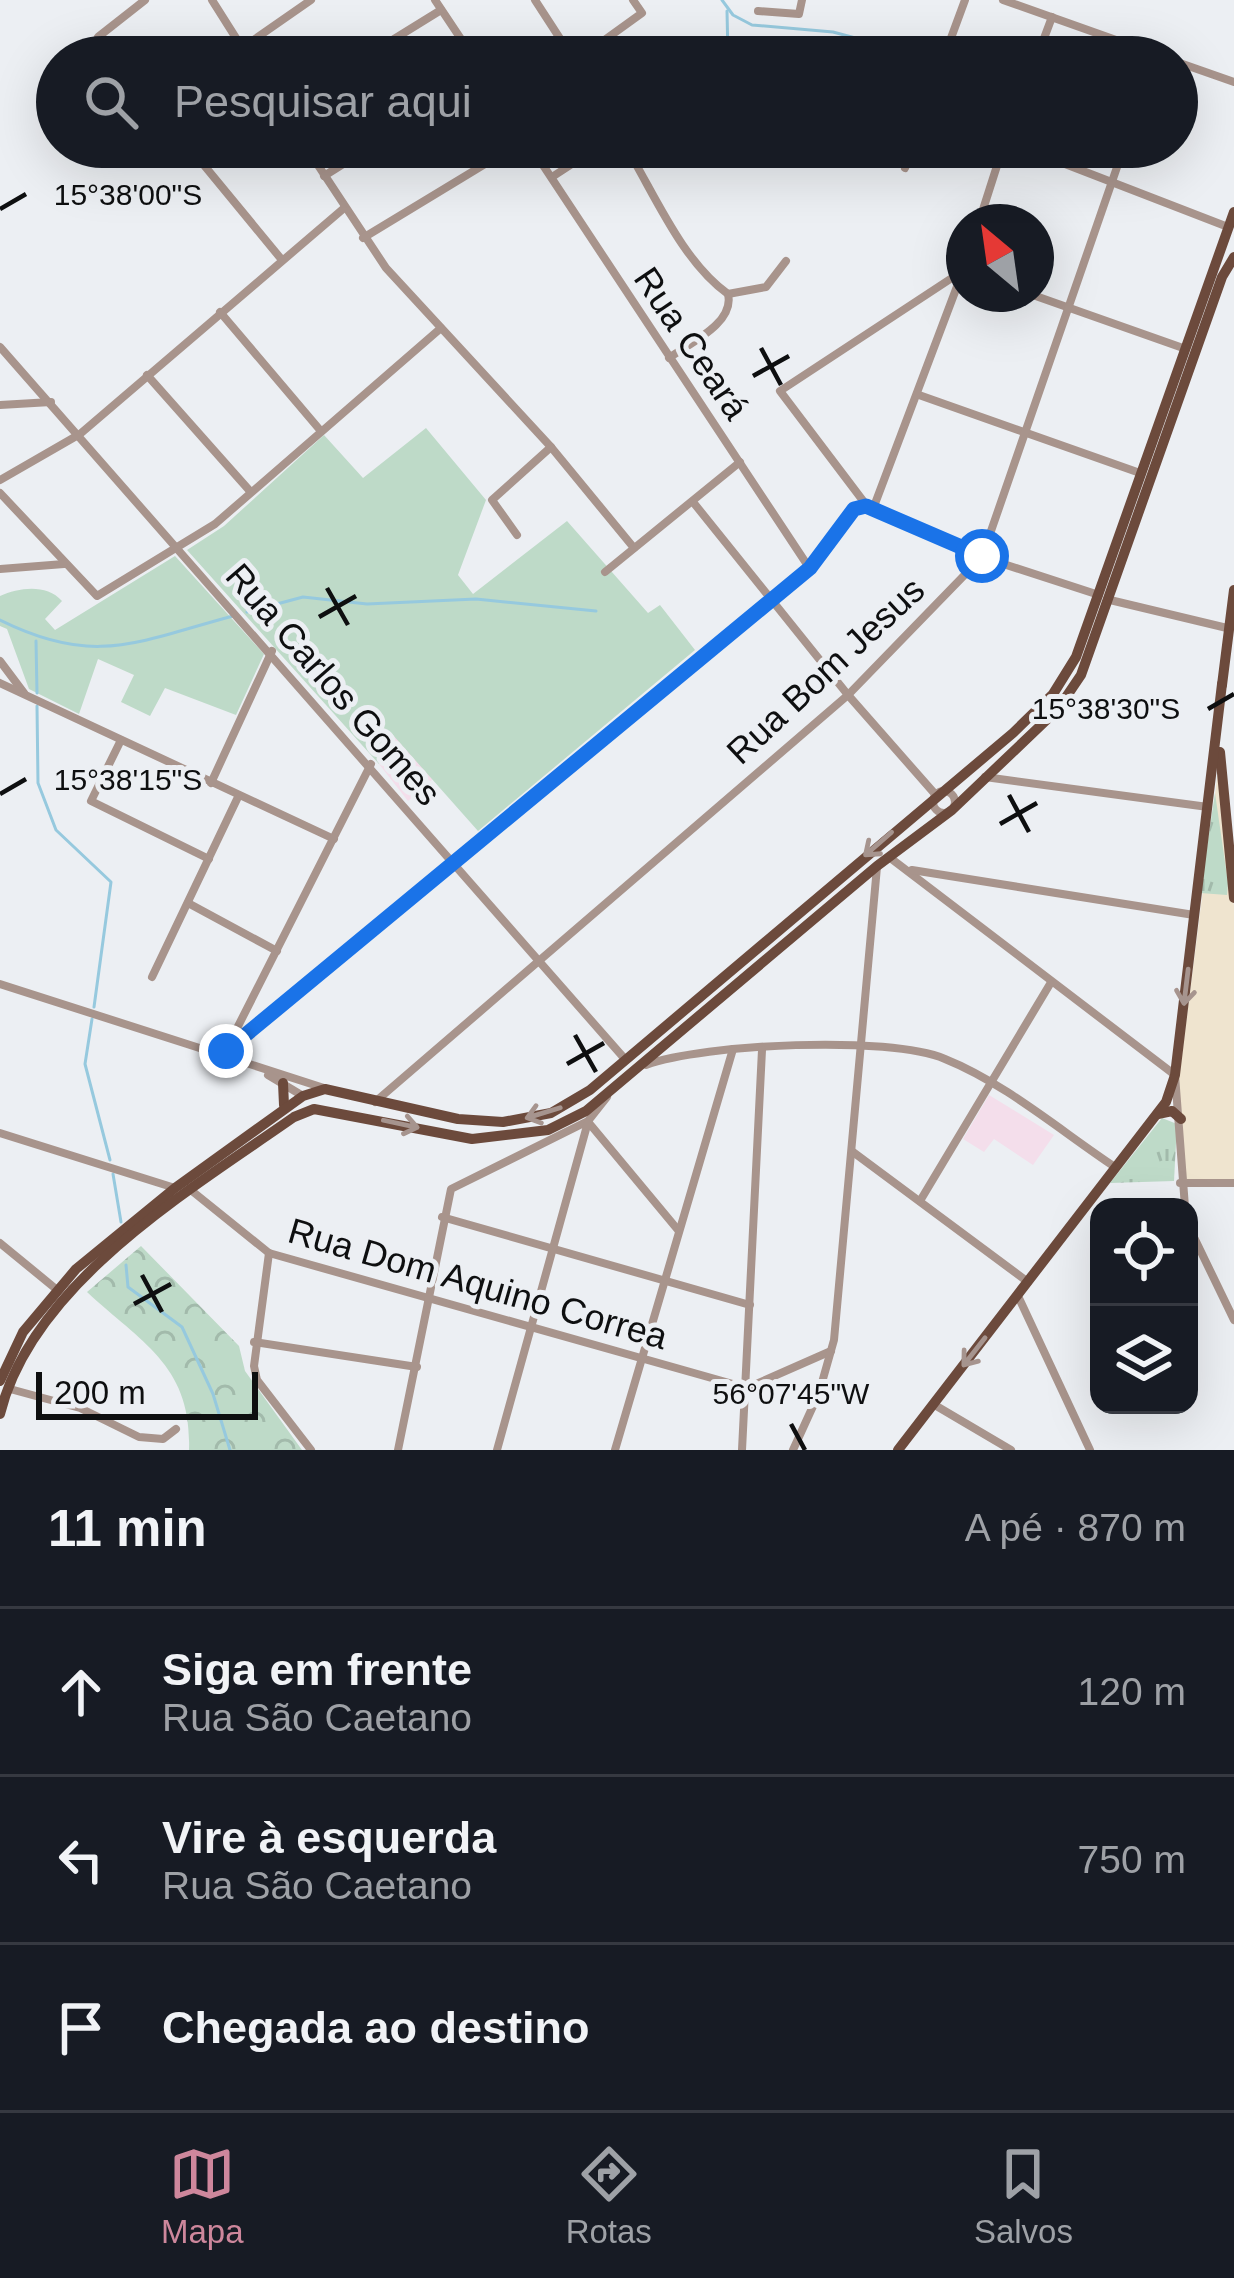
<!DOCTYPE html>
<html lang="pt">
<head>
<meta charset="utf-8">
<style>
  :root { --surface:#171b24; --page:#20242c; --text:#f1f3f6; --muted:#9ea1a6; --line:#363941; --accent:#ce879c }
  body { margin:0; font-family:Arial,sans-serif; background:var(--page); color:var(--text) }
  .controls { position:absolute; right:36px; bottom:36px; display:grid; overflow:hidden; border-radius:24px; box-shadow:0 12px 48px #0002 }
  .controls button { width:108px; height:108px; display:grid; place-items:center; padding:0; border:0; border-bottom:3px solid var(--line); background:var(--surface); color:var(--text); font:60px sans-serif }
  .compass { position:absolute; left:946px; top:204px; width:108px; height:108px; border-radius:50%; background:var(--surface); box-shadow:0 12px 48px #0002; rotate:331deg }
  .scale { position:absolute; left:36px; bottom:30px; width:222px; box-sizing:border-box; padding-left:12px; border:6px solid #0e0f10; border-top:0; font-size:33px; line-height:42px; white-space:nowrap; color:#0e0f10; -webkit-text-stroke:9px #eceff3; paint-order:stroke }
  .stop { position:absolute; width:36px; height:36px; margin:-27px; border:9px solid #1a73e8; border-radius:50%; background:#fff }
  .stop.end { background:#1a73e8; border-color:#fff; box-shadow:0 3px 12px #0008 }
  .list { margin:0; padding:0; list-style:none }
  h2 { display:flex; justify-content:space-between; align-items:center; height:156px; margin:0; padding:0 48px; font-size:51px }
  h2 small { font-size:39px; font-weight:400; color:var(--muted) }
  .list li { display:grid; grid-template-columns:78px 1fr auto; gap:36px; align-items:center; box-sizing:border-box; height:168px; padding:0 48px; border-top:3px solid var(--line) }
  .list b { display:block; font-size:45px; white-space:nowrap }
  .list p { margin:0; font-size:39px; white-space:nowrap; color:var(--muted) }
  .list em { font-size:39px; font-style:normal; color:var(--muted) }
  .icon { flex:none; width:66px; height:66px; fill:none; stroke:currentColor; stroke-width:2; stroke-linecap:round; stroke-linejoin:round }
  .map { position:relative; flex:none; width:1234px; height:1450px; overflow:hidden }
  .search { position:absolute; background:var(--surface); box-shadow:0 12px 48px #0002; left:36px; right:36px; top:36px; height:132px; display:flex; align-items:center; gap:30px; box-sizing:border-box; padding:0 42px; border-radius:66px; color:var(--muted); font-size:45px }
  .sheet { height:660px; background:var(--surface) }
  nav { display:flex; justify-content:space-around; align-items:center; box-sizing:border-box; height:168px; border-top:3px solid var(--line); background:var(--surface); font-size:33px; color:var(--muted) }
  nav a { display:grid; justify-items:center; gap:6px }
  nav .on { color:var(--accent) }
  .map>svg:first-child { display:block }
  .commercial { fill:#efe4cf }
  .education { fill:#f4deeb }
  .green { fill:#bedac8 }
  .forest { fill:url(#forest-crowns) }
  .park { fill:url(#park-tufts) }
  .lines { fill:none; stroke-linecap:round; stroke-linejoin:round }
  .stream { stroke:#96c9de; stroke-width:3 }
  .minor { stroke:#a8948c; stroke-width:8 }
  .major { stroke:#6c4a3c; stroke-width:10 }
  .oneway { stroke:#a6948e }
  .route { stroke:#1a73e8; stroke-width:15 }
  .ticks { fill:none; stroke:#0e0f10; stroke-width:4.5 }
  .labels { text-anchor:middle; stroke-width:10; stroke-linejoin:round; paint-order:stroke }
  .street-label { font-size:36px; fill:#0e0f10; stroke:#eceff3 }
  .ticks-label { font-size:30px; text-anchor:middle; fill:#0e0f10; stroke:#eceff3; stroke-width:10; stroke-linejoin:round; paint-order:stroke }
</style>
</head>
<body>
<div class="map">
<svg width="1234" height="1450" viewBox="0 0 1234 1450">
  <defs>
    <pattern id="forest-crowns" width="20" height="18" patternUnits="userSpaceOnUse" patternTransform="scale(3)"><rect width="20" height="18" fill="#bedac8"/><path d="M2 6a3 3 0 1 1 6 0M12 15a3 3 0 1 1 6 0" fill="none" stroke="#a2baab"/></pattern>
    <pattern id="park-tufts" width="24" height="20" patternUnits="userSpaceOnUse" patternTransform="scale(3)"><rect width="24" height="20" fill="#bedac8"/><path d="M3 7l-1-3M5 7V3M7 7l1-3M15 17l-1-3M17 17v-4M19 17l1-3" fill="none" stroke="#a2baab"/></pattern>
  </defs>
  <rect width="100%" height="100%" fill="#eceff3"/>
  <path class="commercial" d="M1218,771l16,135v274l-51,-1 -4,-100z"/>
  <g class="education">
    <path d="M392,734l42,44 -26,23 -29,-37z"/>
    <path d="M989,1095l65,40 -21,30 -39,-26 -10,13 -21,-13z"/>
  </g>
  <g class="green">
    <path d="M426,428l60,72 -28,75 15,19 94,-73 81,92 12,-8 35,45 -217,181 -86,-97 -13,30 -192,-214 37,-24 100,-91 39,43z"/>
    <path d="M175,556l89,98 -28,61 -71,-27 -15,28 -29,-14 13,-27 -36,-16 -19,55 -50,-25 -22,-60 -7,-3v-30c20,-9 47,-12 62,5l-17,18 10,11z"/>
  </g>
  <path class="forest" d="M141,1246l98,100 6,25 57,79h-113c3,-84 -46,-106 -102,-158z"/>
  <g class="park">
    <path d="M1215,793l13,90 -1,12 -27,-2z"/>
    <path d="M1162,1118l15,6 -3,57 -64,2z"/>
  </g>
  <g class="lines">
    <g class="stream">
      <path d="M722,0l11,15 19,10 81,7 56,15"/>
      <path d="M727,11l1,46"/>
      <path d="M694,161l1,-14"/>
      <path d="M247,612l56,-15 64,7 109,-5 120,12"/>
      <path d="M0,620c95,47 136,22 233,-4"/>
      <path d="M36,641l1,52"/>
      <path d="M37,706l1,77 18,47 55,52 -17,125"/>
      <path d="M92,1019l-7,45 25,96"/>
      <path d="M113,1174l8,48"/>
      <path d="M126,1265l2,22 54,40 31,67 17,56"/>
    </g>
    <g class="minor">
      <path d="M212,0l36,57"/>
      <path d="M435,0l38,57"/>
      <path d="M535,0l37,57"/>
      <path d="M1003,0l161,57"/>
      <path d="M758,11l41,3 3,-14"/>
      <path d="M600,42l11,15"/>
      <path d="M242,48l69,-48"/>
      <path d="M115,57l-17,-20 47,-37"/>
      <path d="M365,57l76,-47"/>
      <path d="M581,57l61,-44 -9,-13"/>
      <path d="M944,57l21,-57"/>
      <path d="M1037,57l15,-40"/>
      <path d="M1177,62l57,20"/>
      <path d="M189,147l93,113"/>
      <path d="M306,147l80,121 165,179 83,101"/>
      <path d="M531,147l279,422"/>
      <path d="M626,147c29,48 56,114 102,147 7,29 -38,49 -59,64"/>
      <path d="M1021,147l207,80"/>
      <path d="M905,168l8,-21"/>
      <path d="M324,176l46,-29"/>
      <path d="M552,177l46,-30"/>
      <path d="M979,222l24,-75"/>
      <path d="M363,238l150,-91"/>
      <path d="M728,294l38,-7 20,-26"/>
      <path d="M1030,294l153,54"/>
      <path d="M220,312l100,118"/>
      <path d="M0,347l624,711"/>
      <path d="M147,375l102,115"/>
      <path d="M919,395l221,78"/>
      <path d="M0,405l51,-3"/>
      <path d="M0,480l80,-46 263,-225"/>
      <path d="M0,493l97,103 118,-72 226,-196"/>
      <path d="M693,502l155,193 87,99"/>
      <path d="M867,506l-87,-115 184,-121"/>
      <path d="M873,509l91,-241"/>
      <path d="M517,535l-25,-35 59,-53"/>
      <path d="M0,569l64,-5"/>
      <path d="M605,572l135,-110"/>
      <path d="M1110,600l117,28"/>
      <path d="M0,661l24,32"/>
      <path d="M0,683l334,156"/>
      <path d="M121,740l-30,61 118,58"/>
      <path d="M985,777l223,30"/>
      <path d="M211,783l61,-132"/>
      <circle cx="944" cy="802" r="11"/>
      <path d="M889,857l286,218 10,132"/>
      <path d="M912,870l282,45"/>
      <path d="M188,903l89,48"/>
      <path d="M152,977l86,-180"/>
      <path d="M0,984l324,104"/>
      <path d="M228,1046l143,-282"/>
      <path d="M226,1051l584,-482 44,-60 13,-3 115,51 117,38"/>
      <path d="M646,1065c58,-21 242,-30 299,-6 60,24 117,73 170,108"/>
      <path d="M268,1075l35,21"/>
      <path d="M375,1102l473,-407 134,-138 142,-410"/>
      <path d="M589,1123l89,107"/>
      <path d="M0,1133l175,55"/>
      <path d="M853,1152l175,130"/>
      <path d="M1180,1183h54"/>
      <path d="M192,1191l77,62 478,135 84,-37"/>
      <path d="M920,1201l130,-217"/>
      <path d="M442,1217l308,88"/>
      <path d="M1189,1227l45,93"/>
      <path d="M0,1243l56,46"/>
      <path d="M269,1253l-15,113 3,14 54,70"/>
      <path d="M1018,1296l72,154"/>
      <path d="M254,1342l163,25"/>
      <path d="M10,1389l70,19 59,29 24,2 13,-10"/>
      <path d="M933,1404l78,46"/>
      <path d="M398,1450l53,-261 137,-68 19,-24"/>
      <path d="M497,1450l91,-328"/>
      <path d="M615,1450l118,-401"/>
      <path d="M742,1450l20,-400"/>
      <path d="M793,1450l26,-57 15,-53 43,-473"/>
    </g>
    <g class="major">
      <path d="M1222,685l12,-95"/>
      <path d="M1220,752l14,146"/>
      <path d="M283,1083l1,22"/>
      <path d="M1158,1114l14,-3 9,8"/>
      <path d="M0,1381l23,-49 53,-63 99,-81 128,-92 22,-7 133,30 45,3 48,-9 39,-23 423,-357 40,-39 23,-37 158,-445"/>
      <path d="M0,1414c32,-131 190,-224 294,-297l20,-8 158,30 76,-9 38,-19 291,-245 75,-56 106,-101 23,-34 141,-398 12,-20"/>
      <path d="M898,1450l268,-348 9,-27 47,-391"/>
    </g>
  </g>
  <defs><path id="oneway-shaft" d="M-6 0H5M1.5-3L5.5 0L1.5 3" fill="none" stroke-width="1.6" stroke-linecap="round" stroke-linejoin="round" transform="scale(3)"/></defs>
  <g class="oneway">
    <use href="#oneway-shaft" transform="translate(878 844) rotate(139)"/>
    <use href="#oneway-shaft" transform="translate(1186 987) rotate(97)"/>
    <use href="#oneway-shaft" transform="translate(543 1113) rotate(163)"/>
    <use href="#oneway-shaft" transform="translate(401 1124) rotate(12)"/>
    <use href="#oneway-shaft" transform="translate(974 1352) rotate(128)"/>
  </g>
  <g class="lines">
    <path class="route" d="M226,1051l584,-483 44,-59 12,-3 116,50"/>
  </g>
  <path class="ticks" d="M0,209l26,-15M761,348l20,37M753,376l36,-20M327,588l21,37M319,617l37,-21M1208,709l26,-15M0,794l26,-15M1009,795l20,37M1000,824l37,-21M575,1035l21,37M567,1064l37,-21M142,1275l20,37M134,1304l37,-20M791,1424l14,26"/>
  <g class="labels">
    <g class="street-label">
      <text transform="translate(692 343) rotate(56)" y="13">Rua Ceará</text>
      <text transform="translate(825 670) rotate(-43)" y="13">Rua Bom Jesus</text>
      <text transform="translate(334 684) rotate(49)" y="13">Rua Carlos Gomes</text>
      <text transform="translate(478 1283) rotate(16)" y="13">Rua Dom Aquino Correa</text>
    </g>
  </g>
  <g class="ticks-label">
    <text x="128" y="205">15°38'00"S</text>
    <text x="1106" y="719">15°38'30"S</text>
    <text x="128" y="790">15°38'15"S</text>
    <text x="791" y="1404">56°07'45"W</text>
  </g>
</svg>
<div class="controls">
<button><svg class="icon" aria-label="locate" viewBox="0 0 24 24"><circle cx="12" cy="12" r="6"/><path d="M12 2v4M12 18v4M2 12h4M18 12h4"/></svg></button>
<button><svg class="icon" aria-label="layers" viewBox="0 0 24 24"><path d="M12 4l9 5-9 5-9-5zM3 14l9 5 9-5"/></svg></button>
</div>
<svg class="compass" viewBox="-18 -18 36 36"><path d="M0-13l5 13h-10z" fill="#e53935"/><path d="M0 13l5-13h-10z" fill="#9ea1a6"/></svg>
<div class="scale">200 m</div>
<div class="stop" style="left:982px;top:556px"></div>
<div class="stop end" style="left:226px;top:1051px"></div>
<div class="search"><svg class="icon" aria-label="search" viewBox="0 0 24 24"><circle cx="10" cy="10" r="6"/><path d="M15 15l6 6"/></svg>Pesquisar aqui</div>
</div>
<section class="sheet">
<h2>11 min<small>A pé · 870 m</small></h2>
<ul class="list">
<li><svg class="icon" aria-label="ahead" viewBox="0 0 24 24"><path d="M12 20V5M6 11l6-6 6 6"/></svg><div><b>Siga em frente</b><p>Rua São Caetano</p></div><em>120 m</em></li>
<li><svg class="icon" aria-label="left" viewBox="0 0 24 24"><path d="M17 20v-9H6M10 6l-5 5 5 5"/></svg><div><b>Vire à esquerda</b><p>Rua São Caetano</p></div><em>750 m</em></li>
<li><svg class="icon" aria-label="arrive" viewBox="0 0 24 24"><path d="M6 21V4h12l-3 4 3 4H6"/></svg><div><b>Chegada ao destino</b></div></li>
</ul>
</section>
<nav>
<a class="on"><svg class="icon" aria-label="map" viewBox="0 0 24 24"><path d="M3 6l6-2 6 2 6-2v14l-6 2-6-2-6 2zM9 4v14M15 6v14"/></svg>Mapa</a>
<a><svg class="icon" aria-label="directions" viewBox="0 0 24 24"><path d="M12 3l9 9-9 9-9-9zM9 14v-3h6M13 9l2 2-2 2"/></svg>Rotas</a>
<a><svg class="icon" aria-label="saved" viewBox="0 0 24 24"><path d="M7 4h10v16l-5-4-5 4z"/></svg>Salvos</a>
</nav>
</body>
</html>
